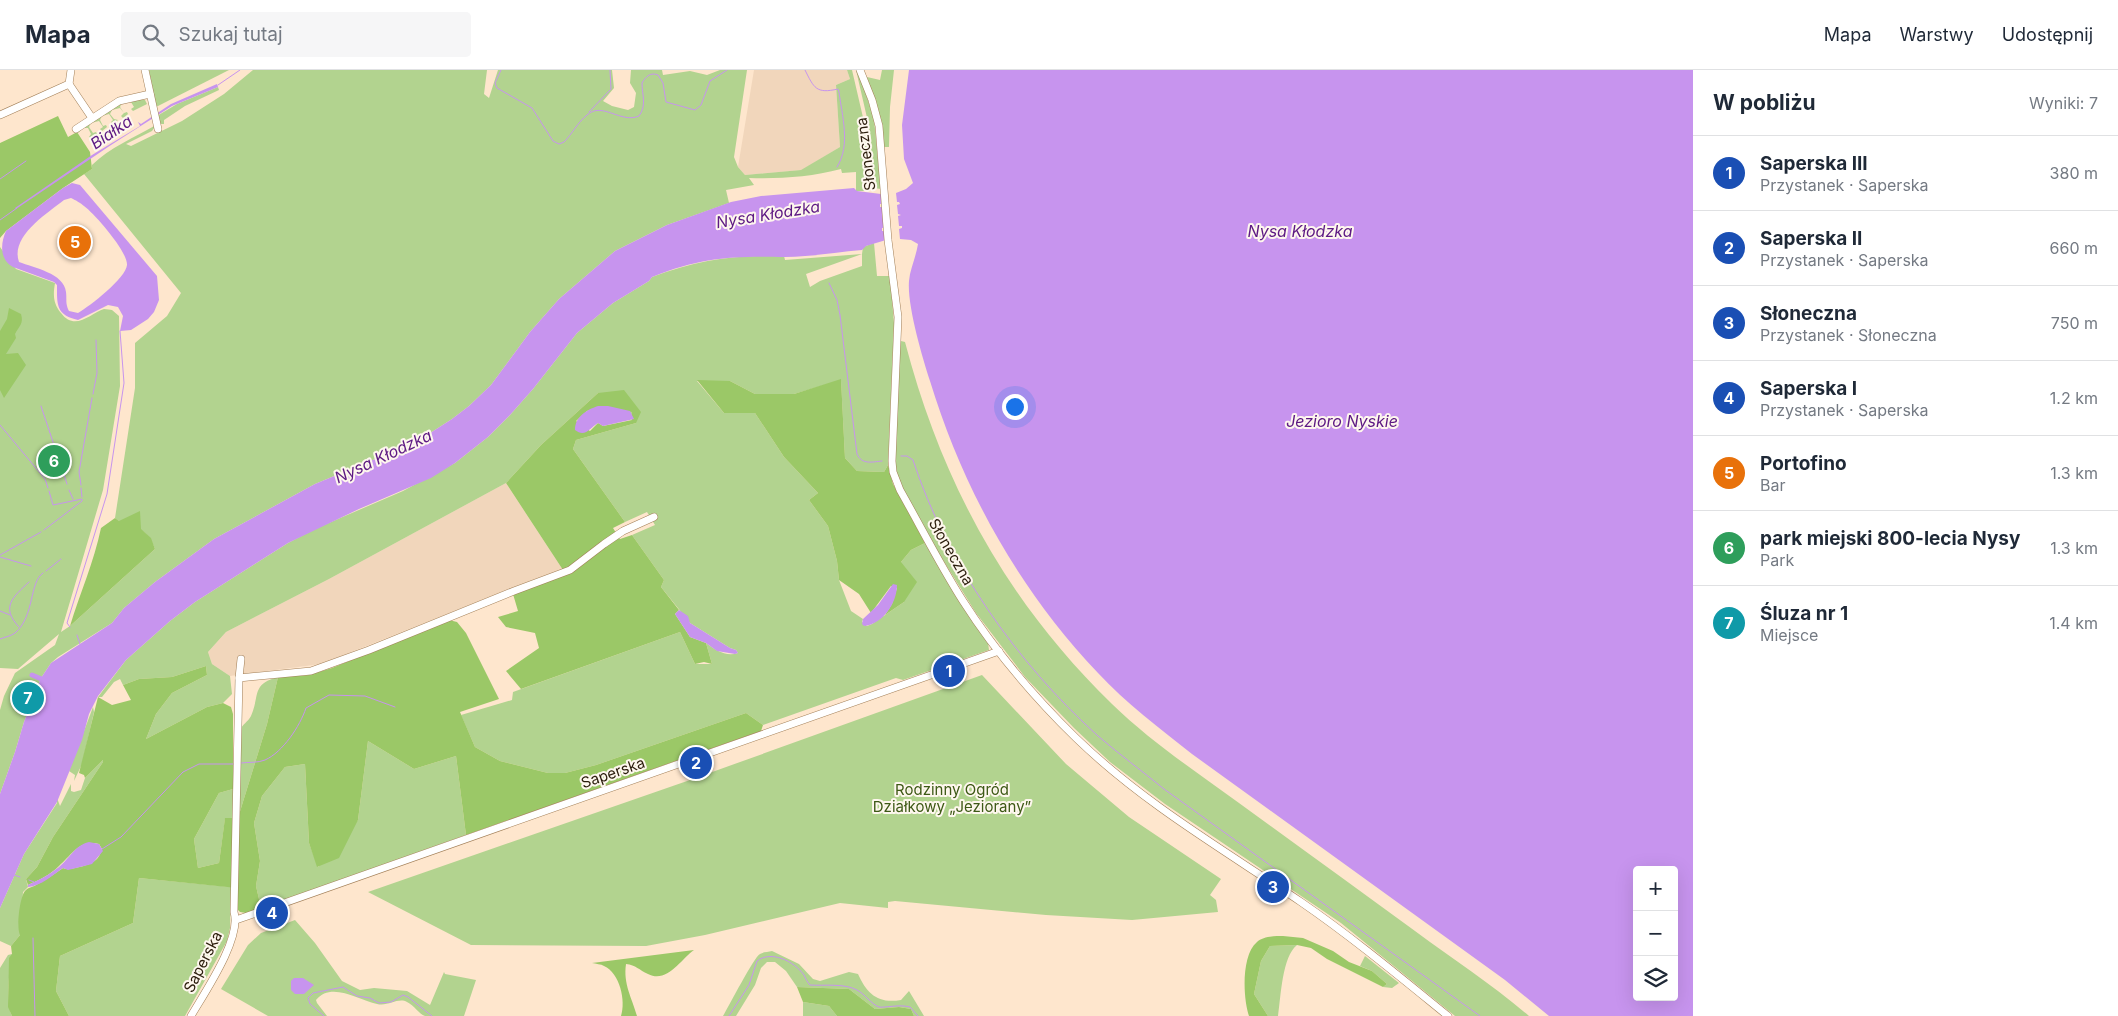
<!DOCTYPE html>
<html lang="pl">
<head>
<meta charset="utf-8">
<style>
  :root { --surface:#fff; --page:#f6f6f7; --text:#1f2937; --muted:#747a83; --line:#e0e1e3; --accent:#1574c1 }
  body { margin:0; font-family:Inter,sans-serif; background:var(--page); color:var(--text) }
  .controls { position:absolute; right:15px; bottom:15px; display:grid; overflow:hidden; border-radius:5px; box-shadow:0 5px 20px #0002 }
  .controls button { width:45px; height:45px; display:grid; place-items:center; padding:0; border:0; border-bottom:1px solid var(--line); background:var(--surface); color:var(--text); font:25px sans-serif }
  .you { position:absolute; left:1014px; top:336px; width:18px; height:18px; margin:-12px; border:4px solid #fff; border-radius:50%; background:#1a73e8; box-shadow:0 0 0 8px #1a73e833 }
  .badge { display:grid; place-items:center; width:32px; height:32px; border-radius:50%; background:var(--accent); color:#fff; font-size:16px; font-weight:700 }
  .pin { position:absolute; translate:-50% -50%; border:2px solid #fff; box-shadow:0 1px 5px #0006 }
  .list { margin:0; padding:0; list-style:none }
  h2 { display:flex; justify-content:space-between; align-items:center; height:65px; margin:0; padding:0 20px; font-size:21px }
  h2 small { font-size:16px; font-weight:400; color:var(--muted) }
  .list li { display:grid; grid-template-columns:32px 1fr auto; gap:15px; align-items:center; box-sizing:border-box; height:75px; padding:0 20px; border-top:1px solid var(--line) }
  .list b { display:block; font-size:19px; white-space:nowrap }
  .list p { margin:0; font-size:16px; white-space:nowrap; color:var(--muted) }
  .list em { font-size:16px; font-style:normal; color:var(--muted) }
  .icon { flex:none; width:28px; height:28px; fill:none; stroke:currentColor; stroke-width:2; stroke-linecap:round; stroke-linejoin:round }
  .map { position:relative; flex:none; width:1693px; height:946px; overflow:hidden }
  header { display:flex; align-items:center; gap:30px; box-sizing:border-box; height:70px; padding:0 25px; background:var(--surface); border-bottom:1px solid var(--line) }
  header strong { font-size:24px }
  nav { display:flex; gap:28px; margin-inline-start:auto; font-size:18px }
  .search { width:350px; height:45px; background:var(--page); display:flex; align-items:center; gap:12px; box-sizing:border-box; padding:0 18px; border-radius:5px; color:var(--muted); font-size:19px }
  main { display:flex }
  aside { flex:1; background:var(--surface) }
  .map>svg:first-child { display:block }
  .built { fill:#f1d6bb }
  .green { fill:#b2d38f; fill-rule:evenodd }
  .forest { fill:#9bc867; fill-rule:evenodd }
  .water { fill:#c794ee; fill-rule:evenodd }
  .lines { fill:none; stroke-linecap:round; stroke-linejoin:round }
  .stream { stroke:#c794ee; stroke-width:1 }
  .canal { stroke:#c794ee; stroke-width:5 }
  .minor-casing { stroke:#a27f57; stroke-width:8 }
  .minor { stroke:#fff; stroke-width:7 }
  .labels { text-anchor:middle; stroke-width:4; stroke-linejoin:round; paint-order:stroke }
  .street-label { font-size:15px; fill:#2a1c0b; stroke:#fef7ee }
  .park-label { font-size:15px; fill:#3d5915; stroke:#fef7ee }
  .water-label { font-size:16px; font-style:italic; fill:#5d1983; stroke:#fef7ee }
</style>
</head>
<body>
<header>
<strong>Mapa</strong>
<div class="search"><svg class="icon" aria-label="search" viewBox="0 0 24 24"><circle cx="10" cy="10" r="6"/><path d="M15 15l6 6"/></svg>Szukaj tutaj</div>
<nav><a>Mapa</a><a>Warstwy</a><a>Udostępnij</a></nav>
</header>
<main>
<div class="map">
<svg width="1693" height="946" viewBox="0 0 1693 946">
  <rect width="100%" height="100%" fill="#fee6cd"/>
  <g class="built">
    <path d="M754,0h93l3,9 -14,6 4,62 -38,23 -57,5 -7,-8z"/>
    <path d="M506,413l57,87 -28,9 -214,85 -91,12 -18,-12 -4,-12 18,-20 103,-53z"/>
  </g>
  <g class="green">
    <path d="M149,0h80l-73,37z"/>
    <path d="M253,0h234l-3,24 5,4 9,-28h114l2,18 -11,13 9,5 16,4 6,-3 2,-14 -6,-10 1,-13h31l1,5 27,-4 17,4 13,-5h27l-13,87 4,10 7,8 56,-5 39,-23 -4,-62 14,-6 -3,-9h5l13,56 5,65h-14v-19l-14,1 -1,-4c-30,8 -62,10 -92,9l5,7 -28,5 3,13 -62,22 -52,26 -56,48 -29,33 -39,53 -22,21 -17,13 -28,18 -20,10 -89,37 -101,55 -59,43 -31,26 -12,15 -54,34 -7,6 -10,15 -17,44 -9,30 -15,42v-84l4,-14 11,-23 40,-28 4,-11 -41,35 -18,-1v-421l16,22 39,14c-2,12 -2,20 6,30 14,19 30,0 43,-4 3,0 6,1 8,1l7,6 1,70 -17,104 -42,142 9,-6 85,-77c-10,-28 -24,-16 -40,-31l20,-130v-45l32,-27 14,-23 -97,-119 8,-5v-4c17,-17 43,-28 64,-40l-4,6 -26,13 5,2 51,-25 42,-27z"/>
    <path d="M856,0h2l16,49 7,70 -7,-1 -6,-66z"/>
    <path d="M882,0h12l-4,37 -1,40h-5l-2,-22 -15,-48 13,3z"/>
    <path d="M218,17l1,3 -34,16 -21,14v4h-4l-3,-8 20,-12z"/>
    <path d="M141,29l4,1 2,4 -14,7 -2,-2 3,-2 -3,-5 -9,1 -2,4 4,6 3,-1 1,2 -5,4 -2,-2 3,-3 -4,-5 -8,2 -2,4 4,5 4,1 -5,4 -2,-2 2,-2 -4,-6 -7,2 -2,4 3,6 3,-1 1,2 -5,4 -2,-2 3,-2 -4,-6 -8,2 -2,4 4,6 3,-1 1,2 -6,4 -2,-1 2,-3 -3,-6h-5l-5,5 -2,-3 43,-26z"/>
    <path d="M874,173l3,33h13l4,47 -6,142 -4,7 -27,-1 -12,-13 -4,-78 -47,14h-39l-25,-13h-33l27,32h31l29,44 34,36 -9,7 19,26 9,35 2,19 12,31 12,8 -1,3 5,4 5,-2 32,-22 -3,-40 10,-12 14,-7 30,52 33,48 1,7 -86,30 -7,-2 -133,47 -17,-12 -150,52 -31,8h-17l-48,-12 -25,-14 -14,-32 51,-15 1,-8 167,-60 15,32h17l-6,-21c9,7 20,14 32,10l-2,-3 -6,-2 -40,-25 -29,-36 3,-7 -32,-45 23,-10 -8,-13 -22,10 -52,-73 3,-9 60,-17 -38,-30 -57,52 -35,38 -177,96 -103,53 -18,20 4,12 18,12 2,18 -9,9 -16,4 -61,32 10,-25 16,-21 35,-18 -1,-9 -34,11 -33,2 -16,6 -3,-6 -6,3 -12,15h-4l28,-37 44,-39 25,-19 93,-59 29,-15 86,-37 52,-28 33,-26 22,-22 23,-26 44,-56 36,-30 36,-22 3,-4c44,-17 86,-23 132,-21l1,4 77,-6 1,-7zM862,184v12l-42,15 -10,6 -4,-13z"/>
    <path d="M901,271l4,1c37,141 102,260 207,362 38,37 83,67 127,99 58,42 117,85 176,128 38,28 78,54 114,85h-74l-114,-93 -176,-119 -55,-42 -36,-34 -49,-51 -49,-64 -48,-77 -26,-48 -6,-16 -2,-11 4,-116z"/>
    <path d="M982,605l84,89 63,53 92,62 -11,16 6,5 2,12 -86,8 -86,-5 -151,-14 -7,1v6l-48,-5 -135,32 -59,11 -175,-1 -103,-53 322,-112z"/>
    <path d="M278,607l-11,47 -29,94 -13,1 -6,44 -21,5 -4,-29 25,-46 14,-4 7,-58c2,-7 8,-9 11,-15 9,-20 0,-32 27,-39z"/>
    <path d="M93,637l1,5 -12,52 -8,17 1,-6 -6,-4z"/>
    <path d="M368,671l46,28 42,-13 10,79 -205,73 -5,-22 4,-25 -6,-38 8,-27 23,-29 20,-3 4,79 9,24 40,-47z"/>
    <path d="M103,690v2l-50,75 -16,30 -11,12 2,8 -5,5 -3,43 -9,11 -11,-5v-33l24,-54 33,-51v-5l3,8 11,-22v7l3,1 7,-2 4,-12z"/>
    <path d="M139,808l92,9 -1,41 -3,13 -42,75h-116l-13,-25 4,-35 73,-33z"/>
    <path d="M295,850l20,23 27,38 18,9 14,-2 33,3 23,14 14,-33 1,2 31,6 -12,36c-9,0 -30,0 -39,0 -6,-2 -11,-11 -18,-14 -9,-5 -19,5 -30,2 -18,-4 -46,-23 -61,-4l1,3 10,13h-59l-47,-27 27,-44 13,-12z"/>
    <path d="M1297,875c-15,12 -16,51 -19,71h-10l-14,-22 7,-33 9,-15z"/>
    <path d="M772,881l27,13 14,15 7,2 29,-9 9,2c9,20 20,30 43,26l8,-9 15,25h-10l-3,-7 -12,-2 -24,2 -26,-20 -52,-2 -11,-16 -11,-9h-8l-6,6 -6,17 -19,31h-13c6,-10 31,-59 37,-62 3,-2 8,-2 12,-3z"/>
    <path d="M12,884c-3,15 -6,48 0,62h-12v-48l8,-13z"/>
    <path d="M1365,886l34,27 -7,5 -9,-1 4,-3 -15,-13 -12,-5z"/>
    <path d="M803,932l26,4 8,10h-34z"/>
  </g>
  <g class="forest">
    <path d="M58,46l10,21 9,-5 13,20 2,17 -29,19 -57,43 -6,7v-95z"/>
    <path d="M9,238l12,6c3,10 -2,12 -6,20l1,4 -10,16 12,-1 8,12 -22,33 -4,-8v-59l7,-12z"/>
    <path d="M841,309l4,79 12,13 27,1 4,-7 5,19 32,59 -14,7 -10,12 16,20 -13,20 -19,13 7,-11 5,-16 -6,-2 -20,27 -12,-19 -20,-14 -2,-19 -9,-35 -19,-26 9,-7 -34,-36 -29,-44h-31l-27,-33 33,1 25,13h39z"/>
    <path d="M624,320l17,22 -5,11 -60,17 -3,9 52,73 -12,6 7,11 12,-4 32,45 -3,7 18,23 -4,4 15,23 16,6 6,21 -8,-2 -9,2 -15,-32 -159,57 -15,-18 33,-23 -4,-15 -29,-6 -8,-10 20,-6 -5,-17 50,-24 -57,-87 35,-38 57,-52zM602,336l30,6v8l-29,6 -5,-3 -8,8 -14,-10 11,-10z"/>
    <path d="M140,441l1,18 10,9 4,11 -85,77c10,-33 24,-64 31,-98l14,-10 4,3z"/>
    <path d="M449,550l8,2 9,11 33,66 -39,13 15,35 25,14 48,12h17l31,-8 150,-52 17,12 -2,6 -295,104 -10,-79 -42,13 -46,-28 -10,79 -19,38 -22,9 -8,-24 -4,-79 -20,3 -23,29 -8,27 6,38 -4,25 5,22 -15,5 -6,-1 -4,-4 1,-20 -98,-10 -6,45 -73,33 -4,35 13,25h-57l-4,-9 1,-49 3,-4 -1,-8 9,-11c-4,-7 0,-41 6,-45 3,-3 7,-3 10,-5 10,-5 18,-11 27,-17 5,2 6,1 12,0 12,-3 23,-4 27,-19l-3,-5c-20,-5 -27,11 -40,22 -9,9 -20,14 -31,19l-2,-6 11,-12 16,-30 50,-75v-2l-18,18 -1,-3 -5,-2 19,-76 14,8 19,-5 -8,-15 16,-6 33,-2 34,-11 1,9 -35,18 -16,21 -10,25 61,-32 16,-4 8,4 2,7v75l-14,4 -25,46 4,29 21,-5 6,-45h13l29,-94 11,-47 31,-2 23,-7z"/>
    <path d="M1283,866l20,2 30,13 16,11 23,9 15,13 -4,3 -56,-28 -16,-11 -14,-3 -27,1 -9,15 -7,33 14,22h-19c-6,-17 -8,-61 8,-74 6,-6 18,-6 26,-6z"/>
    <path d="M694,880c-13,9 -27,34 -46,24 -9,-4 -12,-9 -22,-10 -3,20 6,34 11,52h-16c5,-15 -1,-43 -17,-50 -3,-2 -8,-2 -12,-3z"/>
    <path d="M797,917l52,2 26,20 24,-2 12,2 3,7h-77l-8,-10 -26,-4z"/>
  </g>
  <g class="water">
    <path d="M909,0h784v946h-144l-44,-36 -313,-226c-33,-26 -66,-51 -94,-81 -79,-83 -135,-184 -168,-292 -8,-25 -23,-76 -21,-100 1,-12 7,-24 9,-37l-7,-4 -11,-1 -1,-10 3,-1v-2h-3l-1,-10 3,-1 -3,-1 -1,-9 3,-1 -1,-2h-2l-1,-9 10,-4 7,-6 -9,-24 -2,-34zM1637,800h37v127h-37z"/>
    <path d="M217,14l1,3 -46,19 -61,39 -95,64 -1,-1 77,-53 48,-29 -2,-4 3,2 30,-20z"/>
    <path d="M72,113l8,2 77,91 2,24 -5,12 -6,7 -17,11 -11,1 3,-15 -5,-9 -10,-2 -30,15c-22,-5 -21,-15 -21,-35l-3,-3 -41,-15c-13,-7 -13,-23 -7,-36l57,-43zM71,128c4,2 10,5 13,8 11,8 44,46 43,59 -1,13 -37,41 -49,48l-9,-2c-4,-8 -2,-11 -3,-19 -2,-19 -32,-24 -47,-30 -9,-25 27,-48 45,-62z"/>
    <path d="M854,118l3,3 24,3 1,10h-2v3h3l2,21h-3v3h3l1,9 -20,6 -4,4c-25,2 -52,7 -77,7 -53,-1 -83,0 -133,20l-3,4 -36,22 -36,30 -44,56 -23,26 -22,22 -33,26 -24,15 -72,31 -71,34 -93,59 -25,19 -44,39 -28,36 -9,18 -7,26 -25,62 -33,52 -24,54v-114l15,-42 9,-30 17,-44 10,-15 61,-40 12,-15 31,-26 59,-43 101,-55 89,-37 20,-10 28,-18 17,-13 22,-21 39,-53 29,-33 56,-48 52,-26 64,-23 30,-6z"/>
    <path d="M598,336h10l22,5 4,8 -31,7 -5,-3c-8,5 -13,15 -23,7 0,-13 11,-20 23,-24z"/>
    <path d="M893,514l4,1c0,18 -14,39 -33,41l-2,-2 1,-5 15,-14z"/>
    <path d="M679,540l9,6 2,7 40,25 6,2 2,3 -3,1 -18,-3 -11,-8 -16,-6 -15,-23z"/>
    <path d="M89,772l10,2 4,7 -11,13 -24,6 -5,-2c-10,7 -22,18 -35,19v-2c11,-5 21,-10 31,-18 11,-9 15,-21 30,-25z"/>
    <path d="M294,908h9l11,7 -10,9h-9l-4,-4v-9z"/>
  </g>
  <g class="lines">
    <g class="stream">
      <path d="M501,0l-6,13 2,5 35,20 21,33 6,3 5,-2c8,-8 14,-20 23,-27 15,-14 34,9 52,1 8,-11 3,-21 3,-33 4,-7 9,-11 16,-8l5,8 3,19 29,8 6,-5 9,-24 17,-11"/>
      <path d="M805,0c9,18 11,24 33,19l1,3c3,24 12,53 -2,75"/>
      <path d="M218,15l22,-15"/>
      <path d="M589,42l22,-23 -1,-19"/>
      <path d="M0,109l26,-18"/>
      <path d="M0,150l17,-12"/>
      <path d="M829,213l8,17 3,15 17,139c5,11 15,8 25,7"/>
      <path d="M93,324l4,-21 -1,-33"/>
      <path d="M41,336l26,78"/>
      <path d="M0,355l45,54 3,9"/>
      <path d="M901,386h6l6,4c34,104 104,203 185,276 21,18 44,35 66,53l316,227"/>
      <path d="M81,415l-2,-13 13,-74"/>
      <path d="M81,418l1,9"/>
      <path d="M69,420l4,9"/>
      <path d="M44,460l38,-29v-2l-29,6 -4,-14"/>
      <path d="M0,485l41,-23"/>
      <path d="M0,487l31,9"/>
      <path d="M46,501l15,-12"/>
      <path d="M0,541l10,4"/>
      <path d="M19,557c-19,-20 -6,-30 10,-45"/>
      <path d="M70,557l-3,-4 40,-129 17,-111 -4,-52"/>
      <path d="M77,565l3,9"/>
      <path d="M0,569c5,-2 11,-3 15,-6 20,-17 14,-51 28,-60"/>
      <path d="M241,693c7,-1 17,0 24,-3 18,-8 35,-34 41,-52l23,-13 36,1 30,11"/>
      <path d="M102,779l19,-12 62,-65 16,-8h35"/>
      <path d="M14,805l6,2"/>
      <path d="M29,810l5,2"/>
      <path d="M33,868l2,78"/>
      <path d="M324,946l-14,-12 -2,-6 5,-5 30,-6 14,9 13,2 9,5 12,-1 12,-7 5,2 24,19"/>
      <path d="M729,946l20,-31 8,-24c14,-11 37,0 47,14 2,4 3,7 6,10 14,1 34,-2 47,5 8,4 14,14 22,17 6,1 20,-3 31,0l8,9"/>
    </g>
    <path class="canal" d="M32,605l14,6"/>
    <g class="minor-casing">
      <g id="minor">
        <path d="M145,0l13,59"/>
        <path d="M860,0l12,30 7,26 9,114 10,77 -6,144 1,11 7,18c21,37 40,75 63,111 32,50 71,96 113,137 67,65 148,112 225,164 51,35 99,75 147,114"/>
        <path d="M69,14l23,34"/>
        <path d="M69,14l2,-14"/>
        <path d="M0,45l69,-31"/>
        <path d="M76,59l43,-28 31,-7"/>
        <path d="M239,608l72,-7 58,-21 145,-59 56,-21 34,-26 19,-13 31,-14"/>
        <path d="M236,850l763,-269"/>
        <path d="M191,946c14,-24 51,-78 43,-104l5,-234 2,-19"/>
      </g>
    </g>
    <use href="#minor" class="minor"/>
  </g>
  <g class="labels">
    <g class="street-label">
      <text transform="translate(866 84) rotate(-97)" y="5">Słoneczna</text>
      <text transform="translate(951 482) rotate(60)" y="5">Słoneczna</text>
      <text transform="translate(613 703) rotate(-19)" y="5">Saperska</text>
      <text transform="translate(203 892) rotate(-63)" y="5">Saperska</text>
    </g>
    <g class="park-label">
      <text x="952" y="725">Rodzinny Ogród<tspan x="952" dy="17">Działkowy „Jeziorany”</tspan></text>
    </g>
    <g class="water-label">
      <text transform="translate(111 62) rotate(-34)" y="6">Białka</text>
      <text transform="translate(768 144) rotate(-9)" y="6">Nysa Kłodzka</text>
      <text x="1300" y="167">Nysa Kłodzka</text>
      <text x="1342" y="357">Jezioro Nyskie</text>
      <text transform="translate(383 386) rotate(-25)" y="6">Nysa Kłodzka</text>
    </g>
  </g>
</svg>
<div class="controls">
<button>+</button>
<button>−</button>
<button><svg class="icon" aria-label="layers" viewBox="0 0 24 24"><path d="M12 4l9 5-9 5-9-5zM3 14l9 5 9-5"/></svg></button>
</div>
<div class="you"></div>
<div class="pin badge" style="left:949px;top:601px;background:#1a4fb4">1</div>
<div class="pin badge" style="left:696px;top:693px;background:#1a4fb4">2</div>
<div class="pin badge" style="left:1273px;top:817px;background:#1a4fb4">3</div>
<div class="pin badge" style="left:272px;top:843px;background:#1a4fb4">4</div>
<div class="pin badge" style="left:75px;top:172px;background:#e8710a">5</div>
<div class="pin badge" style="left:54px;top:391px;background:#2e9e5b">6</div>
<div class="pin badge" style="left:28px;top:628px;background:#0f9aa8">7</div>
</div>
<aside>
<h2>W pobliżu<small>Wyniki: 7</small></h2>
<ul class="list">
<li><span class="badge" style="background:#1a4fb4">1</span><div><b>Saperska III</b><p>Przystanek · Saperska</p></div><em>380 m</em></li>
<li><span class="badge" style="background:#1a4fb4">2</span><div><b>Saperska II</b><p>Przystanek · Saperska</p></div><em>660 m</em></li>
<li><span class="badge" style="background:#1a4fb4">3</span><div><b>Słoneczna</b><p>Przystanek · Słoneczna</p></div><em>750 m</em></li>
<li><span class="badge" style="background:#1a4fb4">4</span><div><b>Saperska I</b><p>Przystanek · Saperska</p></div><em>1.2 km</em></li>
<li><span class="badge" style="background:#e8710a">5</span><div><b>Portofino</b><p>Bar</p></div><em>1.3 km</em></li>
<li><span class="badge" style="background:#2e9e5b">6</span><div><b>park miejski 800-lecia Nysy</b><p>Park</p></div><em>1.3 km</em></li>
<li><span class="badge" style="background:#0f9aa8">7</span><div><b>Śluza nr 1</b><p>Miejsce</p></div><em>1.4 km</em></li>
</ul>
</aside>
</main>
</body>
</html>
